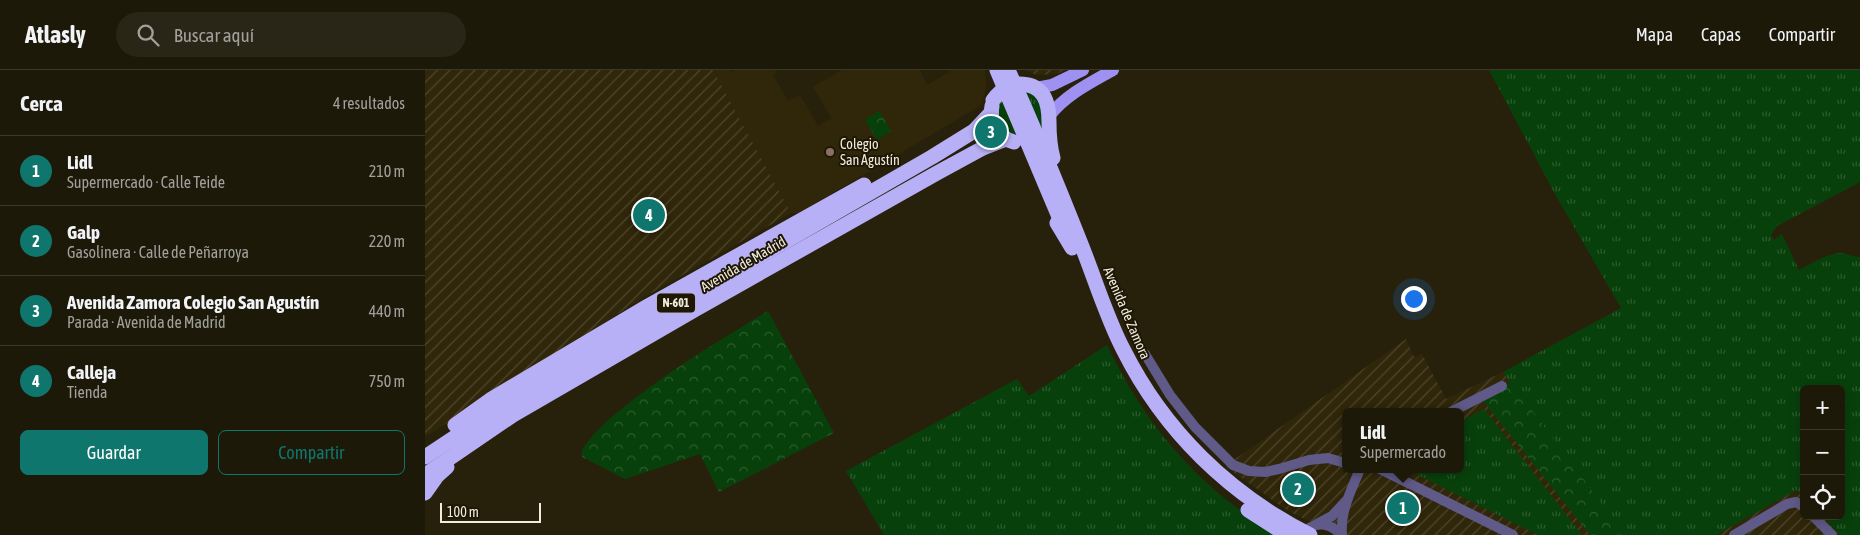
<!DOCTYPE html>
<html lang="es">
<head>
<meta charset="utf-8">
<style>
  :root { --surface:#1d1909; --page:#2a2617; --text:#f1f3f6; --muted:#a0a09c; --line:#3b382a; --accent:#0f766e }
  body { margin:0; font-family:"Asap Condensed",sans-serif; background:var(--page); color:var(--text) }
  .controls { position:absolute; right:15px; bottom:15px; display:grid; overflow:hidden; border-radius:8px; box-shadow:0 2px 12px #0003 }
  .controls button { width:45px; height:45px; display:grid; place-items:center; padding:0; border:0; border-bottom:1px solid var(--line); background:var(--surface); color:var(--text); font:25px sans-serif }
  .scale { position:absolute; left:15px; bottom:12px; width:101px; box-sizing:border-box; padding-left:5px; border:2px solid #f1ecdf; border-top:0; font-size:14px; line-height:18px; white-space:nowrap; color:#f1ecdf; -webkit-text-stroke:4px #1e1704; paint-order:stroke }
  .you { position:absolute; left:988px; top:228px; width:18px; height:18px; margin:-12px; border:4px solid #fff; border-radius:50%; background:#1a73e8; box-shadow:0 0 0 8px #1a73e833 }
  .badge { display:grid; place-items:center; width:32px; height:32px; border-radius:50%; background:var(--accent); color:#fff; font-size:16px; font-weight:700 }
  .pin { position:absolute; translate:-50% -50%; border:2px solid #fff; box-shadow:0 1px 5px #0006 }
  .popup { position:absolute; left:917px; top:338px; width:122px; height:65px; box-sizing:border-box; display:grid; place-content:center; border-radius:8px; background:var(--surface); filter:drop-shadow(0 1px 4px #0005); font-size:16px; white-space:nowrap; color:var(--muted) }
  .popup b { font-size:19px; color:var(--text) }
  .popup::after { content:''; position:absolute; left:50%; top:100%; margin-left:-10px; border:10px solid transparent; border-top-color:var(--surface) }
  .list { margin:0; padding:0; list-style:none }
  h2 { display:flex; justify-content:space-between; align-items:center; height:65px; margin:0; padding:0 20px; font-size:21px }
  h2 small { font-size:16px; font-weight:400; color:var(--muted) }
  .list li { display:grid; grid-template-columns:32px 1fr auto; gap:15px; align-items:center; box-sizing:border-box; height:70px; padding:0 20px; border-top:1px solid var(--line) }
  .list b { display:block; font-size:19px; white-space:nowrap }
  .list p { margin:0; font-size:16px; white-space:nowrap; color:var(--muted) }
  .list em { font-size:16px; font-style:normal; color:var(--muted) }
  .actions { display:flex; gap:10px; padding:15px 20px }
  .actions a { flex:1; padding:11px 0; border:1px solid var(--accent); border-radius:8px; text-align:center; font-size:18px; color:var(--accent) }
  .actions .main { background:var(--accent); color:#fff }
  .icon { flex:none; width:28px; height:28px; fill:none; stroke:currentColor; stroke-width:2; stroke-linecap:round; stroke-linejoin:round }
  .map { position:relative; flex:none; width:1435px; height:465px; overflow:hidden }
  header { display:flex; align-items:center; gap:30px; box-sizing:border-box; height:70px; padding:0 25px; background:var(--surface); border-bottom:1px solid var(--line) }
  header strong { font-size:24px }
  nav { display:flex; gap:28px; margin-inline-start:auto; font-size:18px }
  .search { width:350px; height:45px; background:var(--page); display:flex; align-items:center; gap:12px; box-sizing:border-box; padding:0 18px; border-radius:28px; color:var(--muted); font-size:19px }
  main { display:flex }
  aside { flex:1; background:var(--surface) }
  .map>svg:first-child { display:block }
  .built { fill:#30270a }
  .industrial { fill:url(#industrial-furrows); fill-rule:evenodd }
  .grass { fill:url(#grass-tufts) }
  .forest { fill:url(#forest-crowns) }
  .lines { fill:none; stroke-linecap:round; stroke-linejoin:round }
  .minor { stroke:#605a88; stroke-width:10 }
  .major { stroke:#9f91f1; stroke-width:12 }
  .highway { stroke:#b8b0f6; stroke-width:15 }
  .education-dot { fill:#8d6e63; stroke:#1e1704; stroke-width:2 }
  .labels { text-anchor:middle; stroke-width:4; stroke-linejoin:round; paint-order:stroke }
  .shield { fill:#1e1704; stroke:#b2ac9d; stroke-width:1 }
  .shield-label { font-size:12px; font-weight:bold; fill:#f1ecdf }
  .poi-label { font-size:14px; fill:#f1ecdf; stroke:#1e1704; text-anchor:start }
  .street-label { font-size:14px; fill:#f1ecdf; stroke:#1e1704 }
</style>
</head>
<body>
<header>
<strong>Atlasly</strong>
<div class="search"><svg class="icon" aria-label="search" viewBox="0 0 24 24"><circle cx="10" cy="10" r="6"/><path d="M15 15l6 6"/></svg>Buscar aquí</div>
<nav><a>Mapa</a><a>Capas</a><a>Compartir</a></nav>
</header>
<main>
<aside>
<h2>Cerca<small>4 resultados</small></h2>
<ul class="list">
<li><span class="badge">1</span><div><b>Lidl</b><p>Supermercado · Calle Teide</p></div><em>210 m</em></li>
<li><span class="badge">2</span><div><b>Galp</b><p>Gasolinera · Calle de Peñarroya</p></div><em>220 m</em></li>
<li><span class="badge">3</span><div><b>Avenida Zamora Colegio San Agustín</b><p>Parada · Avenida de Madrid</p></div><em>440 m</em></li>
<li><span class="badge">4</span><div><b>Calleja</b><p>Tienda</p></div><em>750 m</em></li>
</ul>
<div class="actions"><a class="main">Guardar</a><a>Compartir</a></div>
</aside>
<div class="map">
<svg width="1435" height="465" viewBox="0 0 1435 465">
  <defs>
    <pattern id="industrial-furrows" width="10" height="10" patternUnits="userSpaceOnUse" patternTransform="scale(1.25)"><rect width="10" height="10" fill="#30270a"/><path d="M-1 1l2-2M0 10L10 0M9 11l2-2" fill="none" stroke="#4e462d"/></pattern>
    <pattern id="grass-tufts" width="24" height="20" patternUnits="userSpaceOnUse" patternTransform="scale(1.25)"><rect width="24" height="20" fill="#08400b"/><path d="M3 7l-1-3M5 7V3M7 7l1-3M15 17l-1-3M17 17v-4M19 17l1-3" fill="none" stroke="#2c5c2e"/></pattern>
    <pattern id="forest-crowns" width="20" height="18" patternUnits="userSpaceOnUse" patternTransform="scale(1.25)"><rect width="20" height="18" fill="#08400b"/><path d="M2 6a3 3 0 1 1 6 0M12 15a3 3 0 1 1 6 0" fill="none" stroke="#2c5c2e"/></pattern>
  </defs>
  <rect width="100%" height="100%" fill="#27210c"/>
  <path class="built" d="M288,0h17l2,2 4,-2h39l2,3 -4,2 15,26 12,-6 18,31 13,-8 -18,-31 29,-17h78l7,15 22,-13 -1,-2h37l1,17 -2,10 -4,9 -181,107h-8z"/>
  <g class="industrial">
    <path d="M0,0h288l78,143 -150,86 -216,138z"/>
    <path d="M601,0h38l-7,4 -21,1z"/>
    <path d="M981,269l8,18 8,-3 24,45 57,-27 122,163h-286l-51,-24 -63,-45zM920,342h116v57h-116z"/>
    <path d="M1371,420l8,8v18h18l18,19h-124z"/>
  </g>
  <g class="grass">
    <path d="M1064,0h371v112l-83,44 -6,9 3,5 8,-6 17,36c12,-6 27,-16 41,-17 7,0 13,4 20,4v278h-20l-18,-19h19v-127h-37v109l-8,-8 -80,45h-107l-106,-163 118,-64 -66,-114z"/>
    <path d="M596,20l18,7 5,24 -6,9z"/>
    <path d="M578,28l20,39 -14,-3 -11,-14 1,-17z"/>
    <path d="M682,275c30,64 73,120 130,163 12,9 25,17 38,26l-1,1h-390l-38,-64 171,-92 12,17z"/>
    <path d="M1059,339l98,126h-44l-132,-66h55v-48z"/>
  </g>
  <g class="forest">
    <path d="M454,41l12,20 -14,9 -12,-20z"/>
    <path d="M343,241l66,122 -115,59 -19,-38 -75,25 -43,-22v-8c8,-10 16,-20 26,-29 49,-42 105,-76 160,-109z"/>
    <path d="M1086,312l114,153h-35l-110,-138z"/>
  </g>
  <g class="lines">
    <g class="minor">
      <path d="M720,284l25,41 25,32 38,38 16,6 16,1 14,-3 30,-9 19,-2 17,5"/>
      <path d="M1026,342l51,-26"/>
      <path d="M955,399l133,66"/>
      <path d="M1388,446l19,19"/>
      <path d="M892,454l15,-8 14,-15"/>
      <path d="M878,465c10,-15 27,-13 38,0"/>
      <path d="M917,465c-2,-24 9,-44 18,-66"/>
      <path d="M1309,465l53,-31 9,-2 8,5"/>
    </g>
    <g class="major">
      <path d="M611,18l16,-3 31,-15"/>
      <path d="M625,45c17,-21 40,-32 63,-45"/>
    </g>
    <g class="highway">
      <path d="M572,0l68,161"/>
      <path d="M583,0c26,57 50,116 73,174 14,35 25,72 42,105 41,82 106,145 187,186"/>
      <path d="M568,30c7,-9 15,-16 26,-16 25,0 30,18 30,38 0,12 1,25 4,36"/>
      <path d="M567,36c-3,17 6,32 22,36"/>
      <path d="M632,153l15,25"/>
      <path d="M30,355l35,-25 158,-94 216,-121"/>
      <path d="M0,387l89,-59 418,-241 42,-26 17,-18"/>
      <path d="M0,405l88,-60 183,-106 241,-136 46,-25 23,-9"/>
      <path d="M0,423l12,-17 10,-9"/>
      <path d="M823,440l39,25"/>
    </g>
  </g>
  <circle class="education-dot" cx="405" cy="82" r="5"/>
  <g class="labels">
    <rect class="shield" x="232" y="223.5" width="38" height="19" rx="4"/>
    <g class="shield-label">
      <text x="251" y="237">N-601</text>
    </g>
    <g class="poi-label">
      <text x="415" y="79">Colegio<tspan x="415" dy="16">San Agustín</tspan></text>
    </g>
    <g class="street-label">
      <text transform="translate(318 194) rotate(-30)" y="5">Avenida de Madrid</text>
      <text transform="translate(702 243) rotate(67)" y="5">Avenida de Zamora</text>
    </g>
  </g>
</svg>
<div class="controls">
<button>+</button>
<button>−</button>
<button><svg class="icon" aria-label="locate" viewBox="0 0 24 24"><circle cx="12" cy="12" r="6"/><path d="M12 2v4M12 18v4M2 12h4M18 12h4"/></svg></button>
</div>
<div class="scale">100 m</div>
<div class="you"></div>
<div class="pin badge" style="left:978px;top:438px">1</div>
<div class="popup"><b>Lidl</b>Supermercado</div>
<div class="pin badge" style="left:873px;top:419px">2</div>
<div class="pin badge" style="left:566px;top:62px">3</div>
<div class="pin badge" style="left:224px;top:145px">4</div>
</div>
</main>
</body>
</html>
